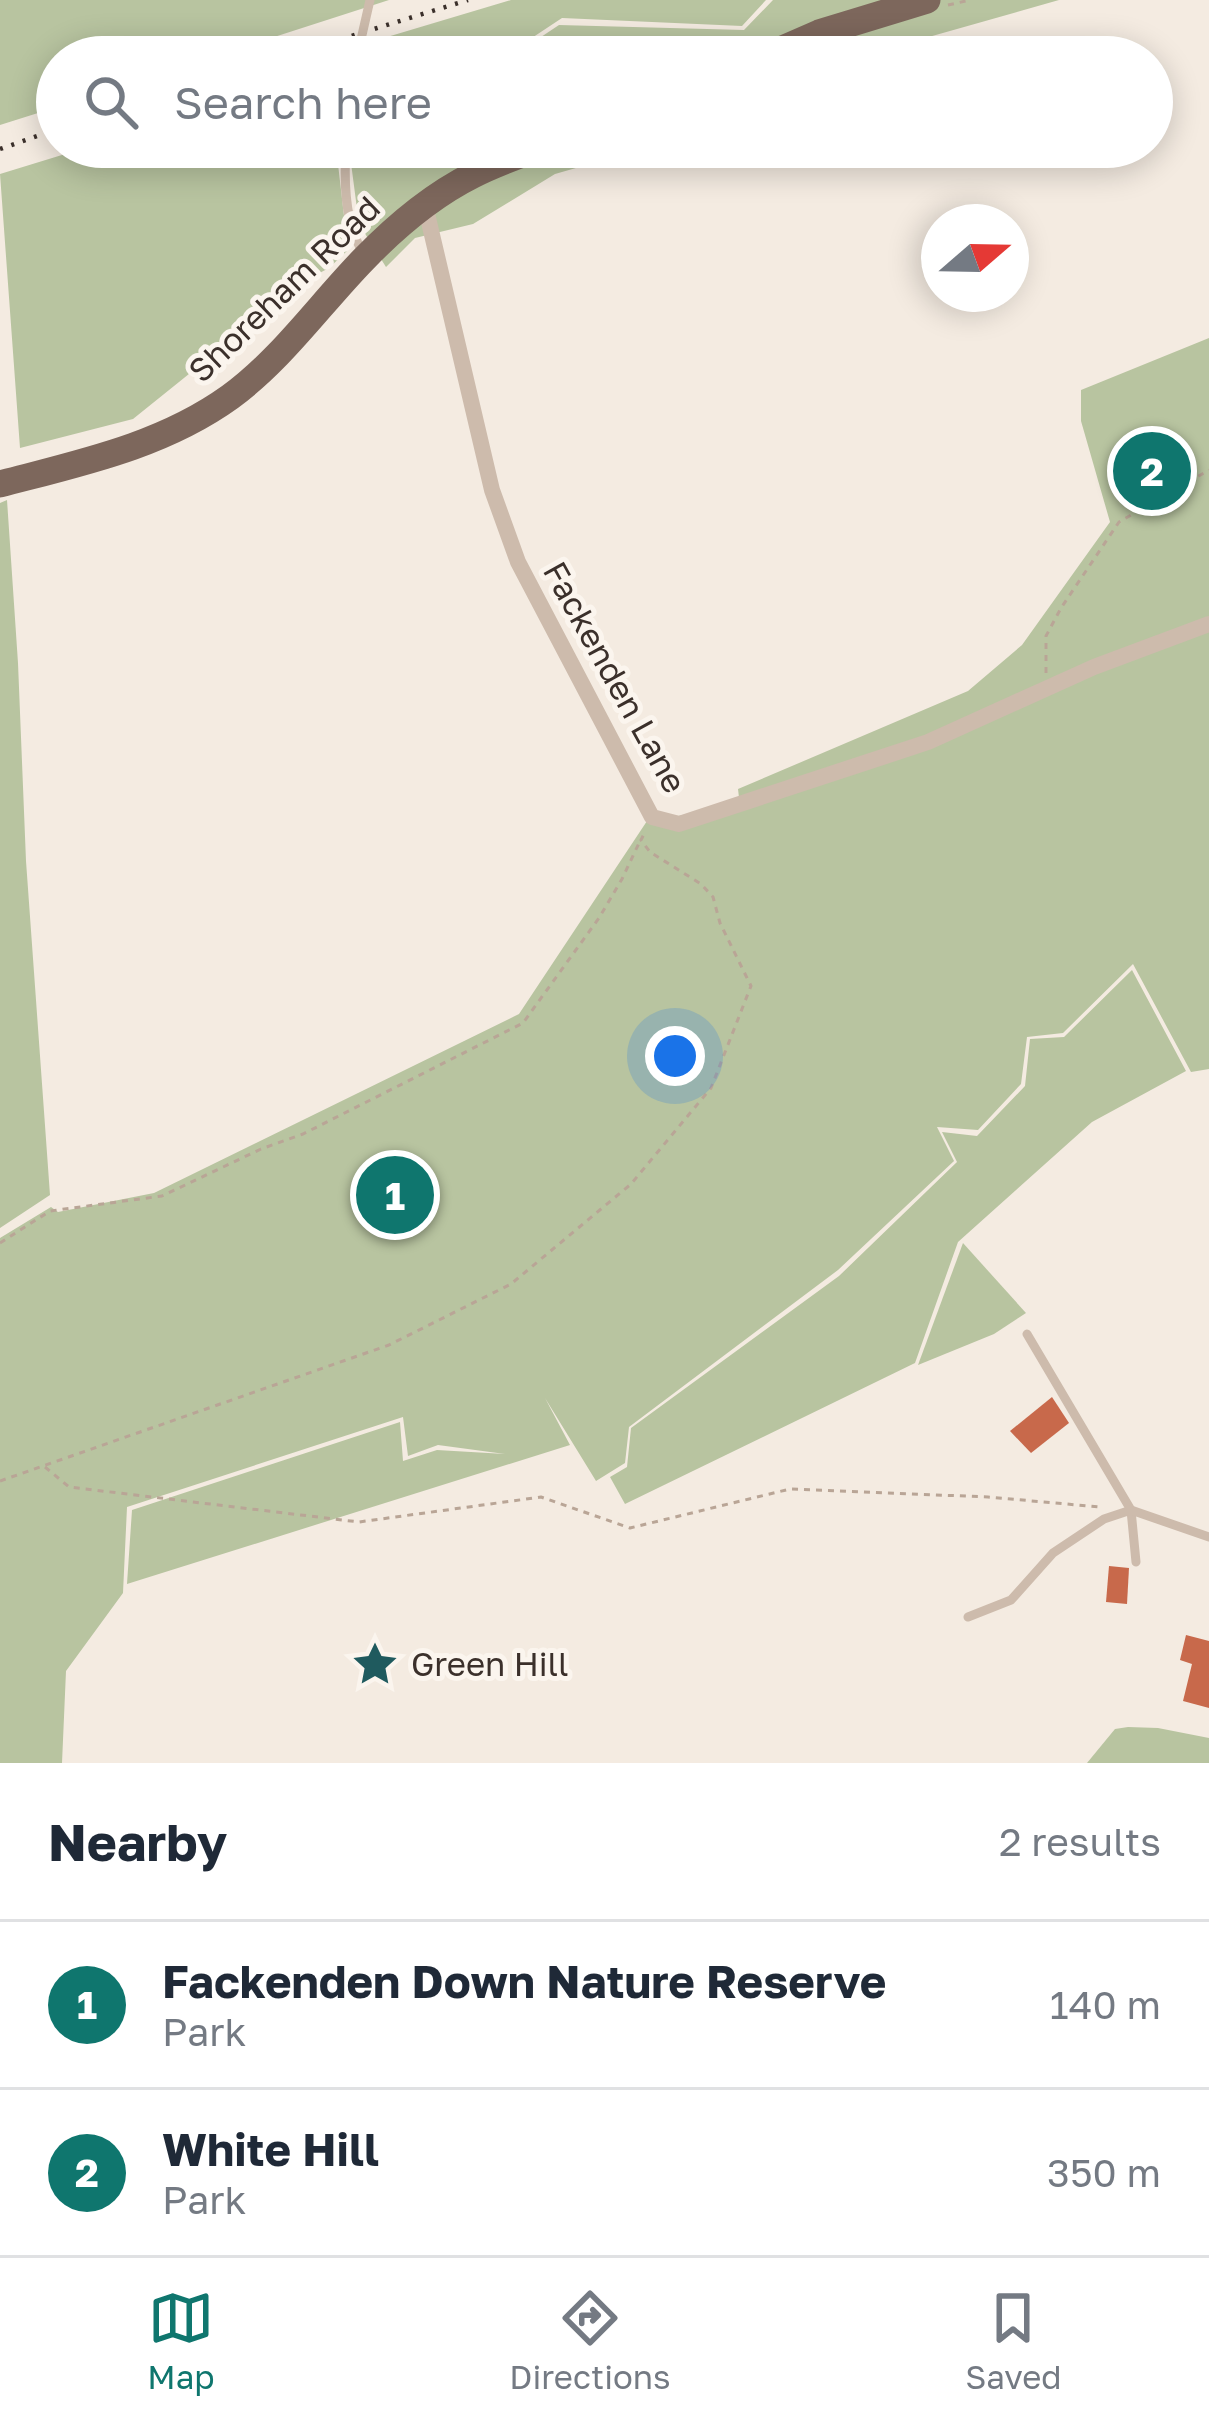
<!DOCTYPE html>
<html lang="en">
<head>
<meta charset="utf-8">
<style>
  :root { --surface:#fff; --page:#f6f6f7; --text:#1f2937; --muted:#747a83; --line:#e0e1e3; --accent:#0f766e }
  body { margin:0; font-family:"Golos Text",sans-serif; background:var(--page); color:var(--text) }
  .compass { position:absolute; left:921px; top:204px; width:108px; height:108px; border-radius:50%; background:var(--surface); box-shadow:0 6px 30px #0003; rotate:70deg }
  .you { position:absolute; left:675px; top:1056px; width:42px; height:42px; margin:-30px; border:9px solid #fff; border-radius:50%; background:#1a73e8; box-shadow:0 0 0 18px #1a73e833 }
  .badge { display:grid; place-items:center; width:78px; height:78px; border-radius:50%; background:var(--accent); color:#fff; font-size:39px; font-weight:700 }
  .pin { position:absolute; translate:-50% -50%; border:6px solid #fff; box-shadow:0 3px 12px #0006 }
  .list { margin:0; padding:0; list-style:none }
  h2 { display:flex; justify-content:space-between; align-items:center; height:156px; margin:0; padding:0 48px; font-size:51px }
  h2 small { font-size:39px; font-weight:400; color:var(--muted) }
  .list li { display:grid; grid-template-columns:78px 1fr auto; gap:36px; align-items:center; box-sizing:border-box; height:168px; padding:0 48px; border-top:3px solid var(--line) }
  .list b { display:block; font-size:45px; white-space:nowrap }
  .list p { margin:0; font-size:39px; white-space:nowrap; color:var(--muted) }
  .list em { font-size:39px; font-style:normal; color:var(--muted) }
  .icon { flex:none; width:66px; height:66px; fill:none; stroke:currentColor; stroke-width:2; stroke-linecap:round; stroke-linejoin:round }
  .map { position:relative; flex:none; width:1209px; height:1763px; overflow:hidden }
  .search { position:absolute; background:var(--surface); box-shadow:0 6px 30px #0003; left:36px; right:36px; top:36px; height:132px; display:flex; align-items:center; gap:30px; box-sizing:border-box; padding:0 42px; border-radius:66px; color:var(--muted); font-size:45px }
  .sheet { height:492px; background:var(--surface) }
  nav { display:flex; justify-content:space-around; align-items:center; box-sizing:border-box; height:168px; border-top:3px solid var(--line); background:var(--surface); font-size:33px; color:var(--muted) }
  nav a { display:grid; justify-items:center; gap:6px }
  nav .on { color:var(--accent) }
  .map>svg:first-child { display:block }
  .green { fill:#b8c4a0 }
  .building { fill:#c8694b }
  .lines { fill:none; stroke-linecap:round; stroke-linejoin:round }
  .path { stroke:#b9a596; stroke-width:3; stroke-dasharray:6 6; stroke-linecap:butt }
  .service { stroke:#cdbbac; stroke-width:9 }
  .minor { stroke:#cdbbac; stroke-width:16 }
  .primary { stroke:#7d675c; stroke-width:27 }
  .rail { stroke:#3b302b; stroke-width:4.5; stroke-dasharray:3 9; stroke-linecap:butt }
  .service-bridge { stroke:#cdbbac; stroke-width:9 }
  .labels { text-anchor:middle; stroke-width:10; stroke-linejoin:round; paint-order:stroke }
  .street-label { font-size:33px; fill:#3b302b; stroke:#fbf5ee }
  .poi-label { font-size:33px; fill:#3b302b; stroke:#fbf5ee; text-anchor:start }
</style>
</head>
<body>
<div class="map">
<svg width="1209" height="1763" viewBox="0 0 1209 1763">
  <rect width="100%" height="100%" fill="#f4ebe1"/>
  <g class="green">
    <path d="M0,0h389l-177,57h-155v50l-57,18z"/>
    <path d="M511,0h255l-24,26 -180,-8 -59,39h-138l2,-14z"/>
    <path d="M773,0h286l-201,57h-347l48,-32 185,5z"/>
    <path d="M88,147h248l12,103 -19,18 -57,30 -47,47 -92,74 -113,29 -20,-274z"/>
    <path d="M375,147h274l-94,27 -82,50 -58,14 -29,29 -27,-43 -8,-61z"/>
    <path d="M1209,338v731l-18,3 -58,-108 -70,69 -36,4 -6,47 -43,46 -41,-3 17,34 -116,109 -209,157 -4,36 -29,18 -51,-83 25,47 -443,139 5,-74 268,-88 3,39 34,-11 68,4 -67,-9 -30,11 -5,-39 -276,90 -4,86 -57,78 -4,92h-62v-525l51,-31 7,5 96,-19 365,-179 128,-193 93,-15 -2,-17 230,-98 54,-46 88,-123 -29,-101v-31z"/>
    <path d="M7,500l11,163 8,198 24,334 -50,33v-725z"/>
    <path d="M1132,970l54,101 -94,51 -134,120 -43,121 -290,141 -15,-27 17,-10 4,-39 208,-152 118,-114 -15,-30 35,4 48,-50 5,-47 34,-2z"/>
    <path d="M963,1243l63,70 -32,21 -76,31z"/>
    <path d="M1128,1727l30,1 51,10v25h-122l28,-34z"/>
  </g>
  <g class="building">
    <path d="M1052,1397l17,26 -38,30 -21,-22z"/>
    <path d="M1109,1566l20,2 -2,36 -21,-2z"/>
    <path d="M1186,1635l23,6v67l-26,-7 9,-37 -12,-4z"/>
  </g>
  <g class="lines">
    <g class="path">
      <path d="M948,5l22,-5"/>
      <path d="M1046,673v-37l15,-28 58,-86 90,-52"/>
      <path d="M0,1243l50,-32 112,-15 99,-47 42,-15 220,-111 76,-105 23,-39 18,-38"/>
      <path d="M45,1467l24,20 290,35 182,-25 89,31 160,-39 198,8 112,10"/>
      <path d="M0,1481l389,-136 122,-61 120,-100 80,-96 40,-102 -31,-63 -7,-26 -12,-13 -51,-32 -9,-12 4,-8"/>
    </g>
    <g class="service">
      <path d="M346,147c-2,33 -2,77 17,105"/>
      <path d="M1027,1334l104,176 5,52"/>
      <path d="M968,1617l43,-17 42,-47 51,-34 27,-9 78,27"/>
    </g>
    <path class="minor" d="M425,205l67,285 26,72 134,255 27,7 249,-82 166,-75 115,-43"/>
    <g class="primary">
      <path d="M764,57l55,-24 108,-33"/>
      <path d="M0,484c80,-21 162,-38 230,-87 52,-38 90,-93 134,-138 31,-32 69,-64 109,-84 21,-11 45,-19 67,-28"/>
    </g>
    <g class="rail">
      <path d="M250,57l46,-15"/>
      <path d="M283,57l185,-57"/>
      <path d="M0,149l57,-20"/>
    </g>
    <path class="service-bridge" d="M357,57l13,-57"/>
  </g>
  <defs>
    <g id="sight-bare" transform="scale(3.6)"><path d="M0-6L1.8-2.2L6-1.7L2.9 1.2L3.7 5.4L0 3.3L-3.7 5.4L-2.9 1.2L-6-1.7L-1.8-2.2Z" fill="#1f5a5e" stroke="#fbf5ee" stroke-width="2.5" paint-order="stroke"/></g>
  </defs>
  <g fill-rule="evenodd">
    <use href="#sight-bare" x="375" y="1664"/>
  </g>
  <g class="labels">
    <g class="street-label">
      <text transform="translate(284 289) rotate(-44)" y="12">Shoreham Road</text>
      <text transform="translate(615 677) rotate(61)" y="12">Fackenden Lane</text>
    </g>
    <g class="poi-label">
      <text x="411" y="1676">Green Hill</text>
    </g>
  </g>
</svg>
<svg class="compass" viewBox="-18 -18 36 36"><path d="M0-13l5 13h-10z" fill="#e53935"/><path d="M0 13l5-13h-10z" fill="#747a83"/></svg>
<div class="you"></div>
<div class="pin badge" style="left:395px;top:1195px">1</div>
<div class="pin badge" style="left:1152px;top:471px">2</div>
<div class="search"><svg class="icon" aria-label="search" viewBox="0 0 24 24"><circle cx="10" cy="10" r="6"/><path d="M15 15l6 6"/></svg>Search here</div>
</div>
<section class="sheet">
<h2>Nearby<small>2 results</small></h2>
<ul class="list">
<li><span class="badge">1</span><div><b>Fackenden Down Nature Reserve</b><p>Park</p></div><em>140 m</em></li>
<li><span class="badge">2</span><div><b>White Hill</b><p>Park</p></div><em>350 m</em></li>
</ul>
</section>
<nav>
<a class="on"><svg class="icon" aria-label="map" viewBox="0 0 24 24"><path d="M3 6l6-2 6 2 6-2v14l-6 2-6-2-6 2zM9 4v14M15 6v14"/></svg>Map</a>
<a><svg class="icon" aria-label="directions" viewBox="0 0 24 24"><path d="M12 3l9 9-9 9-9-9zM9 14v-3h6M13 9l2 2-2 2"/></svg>Directions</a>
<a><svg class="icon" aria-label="saved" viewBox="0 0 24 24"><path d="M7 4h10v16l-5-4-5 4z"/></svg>Saved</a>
</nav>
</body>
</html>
